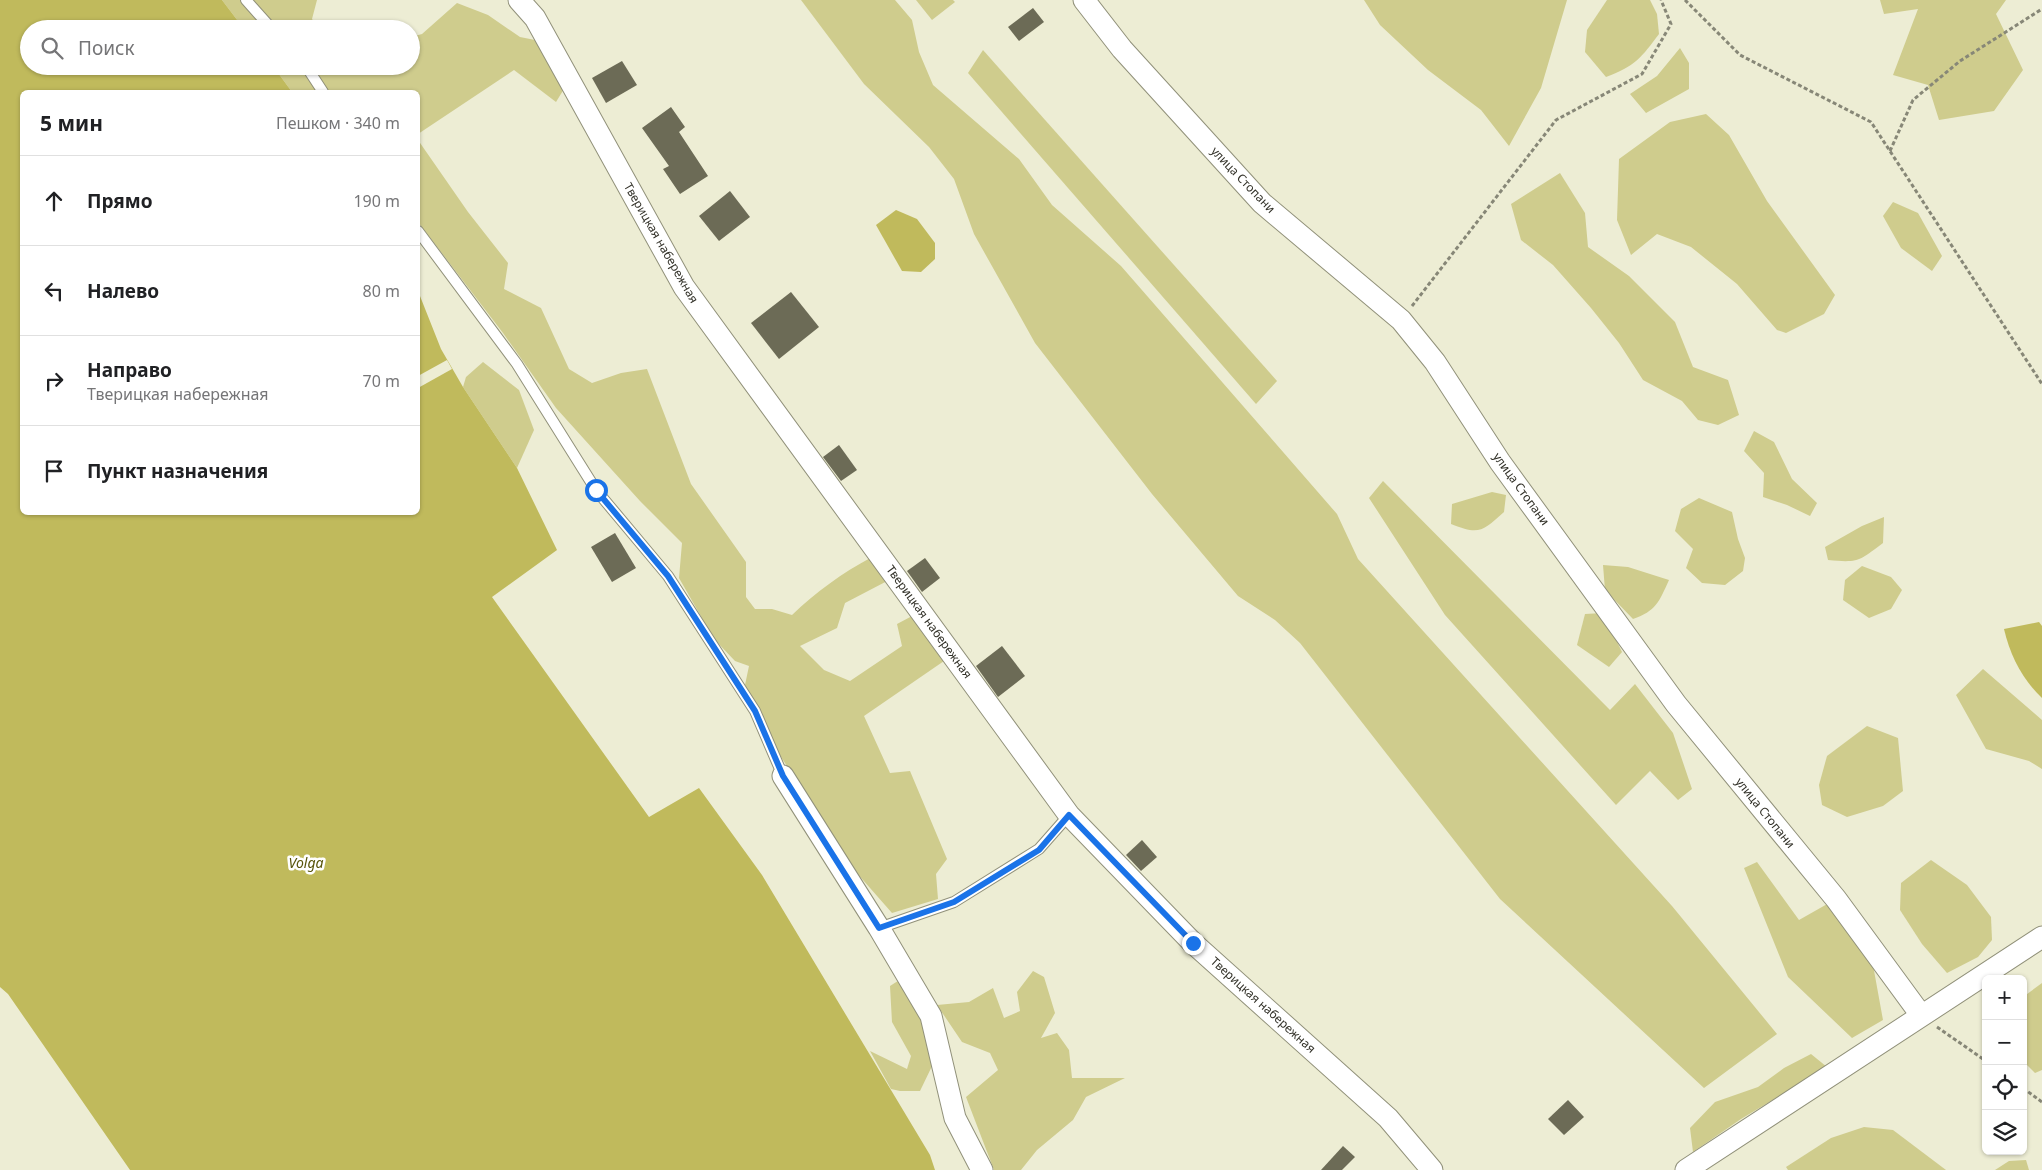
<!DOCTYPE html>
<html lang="ru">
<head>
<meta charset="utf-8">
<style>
  :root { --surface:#fff; --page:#f6f6f6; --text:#202124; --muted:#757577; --line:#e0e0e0 }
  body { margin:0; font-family:"Noto Sans",sans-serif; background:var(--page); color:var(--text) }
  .controls { position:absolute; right:15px; bottom:15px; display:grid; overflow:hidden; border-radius:8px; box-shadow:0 1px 4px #0004 }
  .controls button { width:45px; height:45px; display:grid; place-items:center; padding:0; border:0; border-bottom:1px solid var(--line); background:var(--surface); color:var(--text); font:25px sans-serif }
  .stop { position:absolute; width:15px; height:15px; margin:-11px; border:4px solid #1a73e8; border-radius:50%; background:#fff }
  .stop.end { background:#1a73e8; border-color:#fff; box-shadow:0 1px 5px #0008 }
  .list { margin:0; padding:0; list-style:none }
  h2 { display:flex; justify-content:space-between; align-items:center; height:65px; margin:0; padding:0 20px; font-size:21px }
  h2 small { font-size:16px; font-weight:400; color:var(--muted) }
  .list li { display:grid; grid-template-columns:32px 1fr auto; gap:15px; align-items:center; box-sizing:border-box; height:90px; padding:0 20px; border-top:1px solid var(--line) }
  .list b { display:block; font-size:19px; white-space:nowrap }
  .list p { margin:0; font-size:16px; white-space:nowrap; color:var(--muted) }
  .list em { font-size:16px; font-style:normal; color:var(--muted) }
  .icon { flex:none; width:28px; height:28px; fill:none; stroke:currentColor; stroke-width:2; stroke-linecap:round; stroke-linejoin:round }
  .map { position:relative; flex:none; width:2042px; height:1170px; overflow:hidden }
  .search { position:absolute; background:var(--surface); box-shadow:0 1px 4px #0004; left:20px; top:20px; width:400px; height:55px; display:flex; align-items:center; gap:12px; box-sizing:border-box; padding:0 18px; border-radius:28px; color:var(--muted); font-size:19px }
  .panel { position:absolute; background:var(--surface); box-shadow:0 1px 4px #0004; left:20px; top:90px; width:400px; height:425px; border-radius:8px }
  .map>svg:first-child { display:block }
  .green { fill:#cfcc8d }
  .water { fill:#c0ba5c }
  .pier { fill:#ededd4 }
  .building { fill:#6c6b56 }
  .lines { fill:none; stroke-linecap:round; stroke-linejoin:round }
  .lane-casing { stroke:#91917a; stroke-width:12 }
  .street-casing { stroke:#91917a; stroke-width:23 }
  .path { stroke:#878777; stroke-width:3; stroke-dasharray:4 2.5; stroke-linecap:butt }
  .lane { stroke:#fff; stroke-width:10 }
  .street { stroke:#fff; stroke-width:21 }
  .route { stroke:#1a73e8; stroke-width:6 }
  .labels { text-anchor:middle; stroke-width:5; stroke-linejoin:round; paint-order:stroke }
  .street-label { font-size:12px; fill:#323128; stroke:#fff }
  .water-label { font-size:14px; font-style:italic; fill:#58540a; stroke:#fff }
</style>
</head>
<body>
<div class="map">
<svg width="2042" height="1170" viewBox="0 0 2042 1170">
  <rect width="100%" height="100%" fill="#ededd4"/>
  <g class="green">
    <path d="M222,0h95l-5,19 7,10h-75z"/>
    <path d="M801,0h94l17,20 7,32 14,33 86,74 33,46 69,61 216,248 21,45 314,347 105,128 -73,54 -204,-189 -200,-256 -25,-23 -37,-24 -86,-102 -117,-151 -61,-109 -20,-55 -25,-32 -65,-63z"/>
    <path d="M916,0h37l2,2 -23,18z"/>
    <path d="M1364,0h203l-26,88 -32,58 -28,-36 -53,-40 -48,-45z"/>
    <path d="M1607,0h43l7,14 2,20c-18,24 -24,32 -53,43l-21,-25 2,-22z"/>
    <path d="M1880,0h126l-10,14 27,56 -29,41 -55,9 -11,-35 -35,-10 25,-66 -34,5z"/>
    <path d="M457,3l31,12 32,22 20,4 27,43 -11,18 -42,-32 -96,64v-42h-126l-19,-26h138v-29l11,-3z"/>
    <path d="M1680,48l9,15v26l-43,24 -16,-19 27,-18z"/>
    <path d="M983,50l294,331 -21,23 -288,-331z"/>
    <path d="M1706,114l23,21 38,66 68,94 -11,19 -38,19 -9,-3 -40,-46 -46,-37 -34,-13 -26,21 -14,-35 2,-61 51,-37z"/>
    <path d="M418,140l50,72 40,51 -4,26 37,19 28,61 23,14 29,-10 26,-4 44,115 55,78v35l9,12h17l20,6c24,-23 50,-42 80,-58l19,22 -46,24 -8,25 -37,18 24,24 26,11 52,-35 -5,-22 17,-9 30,46 -80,55 26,57 20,-2 37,88 -11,15 2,25 -46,14 -58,-66 -1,-12 -54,-81 -34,-69 4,-19 -14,-5 -21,-22 -35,-61 3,-35 -42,-42 -84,-93 -53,-75 -85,-111z"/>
    <path d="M1560,173l25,40 3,34 41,29 46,46 18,45 35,13 11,35 -21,10 -20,-5 -16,-19 -39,-21 -24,-37 -28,-35 -38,-43 -32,-25 -10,-36z"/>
    <path d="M1893,202l25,11 24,43 -10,15 -31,-23 -18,-32z"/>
    <path d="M483,362l36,28 15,40 -17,38 -54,-81 3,-10z"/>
    <path d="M1754,431l20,11 18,37 25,24 -7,13 -23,-11 -24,-8 1,-24 -20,-22z"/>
    <path d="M1383,481l227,229 25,-26 38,49 19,56 -14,11 -28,-29 -34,34 -171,-190 -76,-117z"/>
    <path d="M1492,492l14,3 -2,17c-22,20 -25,23 -53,12l1,-20z"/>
    <path d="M1699,498l33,14 6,27 7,19 -2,13 -18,14 -23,-2 -16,-15 7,-19 -18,-18 6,-22z"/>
    <path d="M1884,517l-1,26c-24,18 -24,20 -55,17l-3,-13 37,-21z"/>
    <path d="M1603,565l25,2 41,13c-10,22 -13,31 -36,39l-28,-29z"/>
    <path d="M1862,566l29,11 11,13 -11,19 -22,9 -26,-18 2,-20z"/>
    <path d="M1603,613l19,39 -13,15 -32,-22 8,-31z"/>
    <path d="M1983,669l59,51v49l-13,-8 -43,-12 -30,-54z"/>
    <path d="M1867,726l31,12 5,53 -20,15 -36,11 -25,-12 -3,-20 8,-29z"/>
    <path d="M1931,860l36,25 24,32 1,23 -14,17 -31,16 -25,-29 -22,-34 1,-27z"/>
    <path d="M1757,862l42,58 30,-17 42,51 12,66 -31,18 -64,-61 -44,-109z"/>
    <path d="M1033,971l11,6 11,36 -14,25 16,-5 12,17 3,28h53l-39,19 -13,23 -36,30 -16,20h-27l-28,-73 32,-27 -8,-17 -28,-11 -25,-37 32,-3 24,-14 11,30 16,-7 -3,-19z"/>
    <path d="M901,979l27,55 6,28 -14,29h-20l-9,-2 -21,-38 37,18 4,-13 -19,-34 -2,-36z"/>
    <path d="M2042,983v87l-7,3 -12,-12v-64z"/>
    <path d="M1811,1054l16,13 -86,52 -48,33 -3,-24 25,-26 43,-15 26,-19z"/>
    <path d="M1864,1127l29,3 53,40h-158l-2,-3 45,-29z"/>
    <path d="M2026,1160l3,10h-34l14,-9z"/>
  </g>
  <g class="water">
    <path d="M0,0h222l22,29h-215v37h244l19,26h-270v420h396v-221l23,58 22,38 54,81 40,82 -65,47 157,220 50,-29 63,87 168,280 5,15h-805l-122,-176 -8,-7z"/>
    <path d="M896,210l21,9 18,24v16l-14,13 -19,-1 -26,-46z"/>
    <path d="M2039,622l3,4v72c-20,-19 -32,-43 -38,-69z"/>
  </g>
  <path class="pier" d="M447,360l5,9 -34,19v-12z"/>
  <g class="building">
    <path d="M1033,8l11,14 -25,19 -11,-14z"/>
    <path d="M622,61l15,24 -31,18 -14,-25z"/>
    <path d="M671,107l14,20 -6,5 29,44 -28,18 -17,-25 6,-3 -27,-38z"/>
    <path d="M730,191l20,26 -31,24 -20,-25z"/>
    <path d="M791,292l28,35 -40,32 -28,-36z"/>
    <path d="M839,445l18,25 -16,11 -18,-24z"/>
    <path d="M615,533l21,35 -24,14 -21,-35z"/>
    <path d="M925,558l15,20 -18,14 -15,-21z"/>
    <path d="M1002,646l23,30 -27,21 -22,-31z"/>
    <path d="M1142,840l15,17 -16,14 -15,-16z"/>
    <path d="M1568,1100l16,17 -20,18 -16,-16z"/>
    <path d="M1343,1146l12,11 -13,13h-21z"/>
  </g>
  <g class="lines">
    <g class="lane-casing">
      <g id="lane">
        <path d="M246,0l26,29"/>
        <path d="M306,66l17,26"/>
        <path d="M418,231l99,133 79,126 72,86 87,135 28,65"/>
        <path d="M879,928l75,-26 85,-53 30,-34"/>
      </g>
    </g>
    <g class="street-casing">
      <g id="street">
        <path d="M519,0l16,18 149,269 385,528 124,128 195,175 44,52"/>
        <path d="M1084,0l38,49 140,154 139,117 34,42 65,100 176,242 160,195 85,116"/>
        <path d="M783,776l96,152 52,88 24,102 27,52"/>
        <path d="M1686,1170l356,-233"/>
      </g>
    </g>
    <g class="path">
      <path d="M1685,0l55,55 131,67 171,262"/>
      <path d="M1890,151l23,-51 47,-39 82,-52"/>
      <path d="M1412,306l144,-186 86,-46 29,-50 -10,-24"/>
      <path d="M1937,1027l49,34"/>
      <path d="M2023,1088l19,14"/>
    </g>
    <use href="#lane" class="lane"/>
    <use href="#street" class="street"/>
  </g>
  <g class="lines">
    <path class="route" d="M596,490l72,86 87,135 28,65 96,152 75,-26 85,-52 30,-35 124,128"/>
  </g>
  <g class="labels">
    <g class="street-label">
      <text transform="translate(1243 180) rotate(46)" y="4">улица Стопани</text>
      <text transform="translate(661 243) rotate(60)" y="4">Тверицкая набережная</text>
      <text transform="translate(1521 489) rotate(54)" y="4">улица Стопани</text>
      <text transform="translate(929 622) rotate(54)" y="4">Тверицкая набережная</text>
      <text transform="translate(1765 813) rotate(51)" y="4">улица Стопани</text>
      <text transform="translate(1263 1005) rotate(42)" y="4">Тверицкая набережная</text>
    </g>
    <g class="water-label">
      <text x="306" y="868">Volga</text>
    </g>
  </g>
</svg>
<div class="controls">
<button>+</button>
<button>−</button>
<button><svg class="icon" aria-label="locate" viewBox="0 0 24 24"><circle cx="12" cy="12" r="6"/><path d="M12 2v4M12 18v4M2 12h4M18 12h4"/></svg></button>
<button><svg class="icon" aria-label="layers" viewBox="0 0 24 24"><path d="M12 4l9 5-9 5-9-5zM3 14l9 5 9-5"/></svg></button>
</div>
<div class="stop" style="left:596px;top:490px"></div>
<div class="stop end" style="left:1193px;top:943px"></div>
<div class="search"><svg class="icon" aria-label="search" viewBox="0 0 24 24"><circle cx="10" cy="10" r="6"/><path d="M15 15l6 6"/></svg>Поиск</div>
<section class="panel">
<h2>5 мин<small>Пешком · 340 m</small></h2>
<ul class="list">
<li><svg class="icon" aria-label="ahead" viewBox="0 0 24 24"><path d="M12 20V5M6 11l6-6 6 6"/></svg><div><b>Прямо</b></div><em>190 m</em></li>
<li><svg class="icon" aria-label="left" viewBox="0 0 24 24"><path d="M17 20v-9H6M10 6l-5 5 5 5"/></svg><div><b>Налево</b></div><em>80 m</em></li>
<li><svg class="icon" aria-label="right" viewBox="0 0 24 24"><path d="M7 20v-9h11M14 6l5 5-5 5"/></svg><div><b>Направо</b><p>Тверицкая набережная</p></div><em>70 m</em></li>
<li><svg class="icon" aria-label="arrive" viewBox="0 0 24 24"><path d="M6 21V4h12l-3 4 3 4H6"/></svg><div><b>Пункт назначения</b></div></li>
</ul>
</section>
</div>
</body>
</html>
